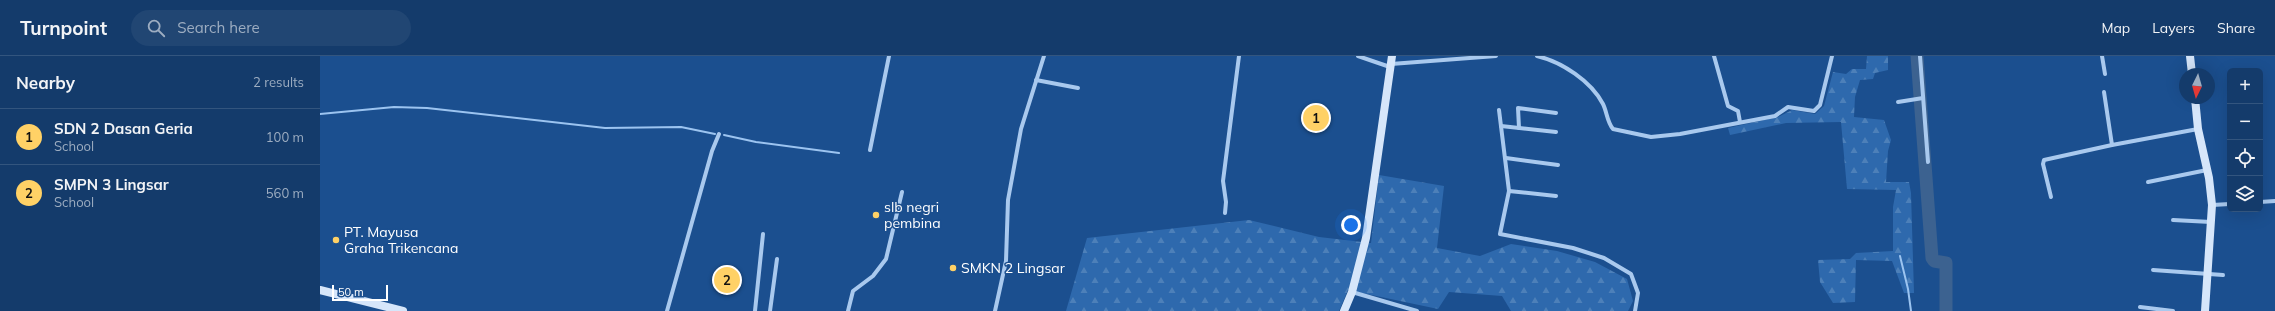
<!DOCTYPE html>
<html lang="en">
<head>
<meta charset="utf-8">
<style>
  :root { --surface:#143b6b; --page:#214673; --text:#f1f3f6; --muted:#9dadc1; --line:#33557e; --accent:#ffd166 }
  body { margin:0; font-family:Mulish,sans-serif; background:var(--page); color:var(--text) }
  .controls { position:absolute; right:12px; top:12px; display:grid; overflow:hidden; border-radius:6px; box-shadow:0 4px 16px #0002 }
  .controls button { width:36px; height:36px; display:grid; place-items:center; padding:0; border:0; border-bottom:1px solid var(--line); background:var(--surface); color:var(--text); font:20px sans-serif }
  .compass { position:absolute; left:1859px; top:12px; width:36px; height:36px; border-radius:50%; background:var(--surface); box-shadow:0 4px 16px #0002; rotate:185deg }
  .scale { position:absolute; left:12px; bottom:10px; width:56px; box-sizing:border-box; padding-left:4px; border:2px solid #fff; border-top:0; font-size:11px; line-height:14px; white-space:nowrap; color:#fff; -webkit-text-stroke:3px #1b4f8f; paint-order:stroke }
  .you { position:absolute; left:1031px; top:169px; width:14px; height:14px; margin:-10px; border:3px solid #fff; border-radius:50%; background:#1a73e8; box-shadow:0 0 0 6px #1a73e833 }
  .badge { display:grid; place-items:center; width:26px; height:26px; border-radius:50%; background:var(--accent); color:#111; font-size:13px; font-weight:700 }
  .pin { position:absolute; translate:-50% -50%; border:2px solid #fff; box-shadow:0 1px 4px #0006 }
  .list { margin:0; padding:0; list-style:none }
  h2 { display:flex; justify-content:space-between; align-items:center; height:52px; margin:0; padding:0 16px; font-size:17px }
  h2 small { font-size:13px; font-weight:400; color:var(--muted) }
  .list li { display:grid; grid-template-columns:26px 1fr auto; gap:12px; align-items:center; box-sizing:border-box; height:56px; padding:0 16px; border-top:1px solid var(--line) }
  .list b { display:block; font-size:15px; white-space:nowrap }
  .list p { margin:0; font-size:13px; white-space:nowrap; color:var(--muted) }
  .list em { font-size:13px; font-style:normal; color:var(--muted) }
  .icon { flex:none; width:22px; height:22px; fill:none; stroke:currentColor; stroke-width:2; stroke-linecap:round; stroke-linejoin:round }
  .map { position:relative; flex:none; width:1955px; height:255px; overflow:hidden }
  header { display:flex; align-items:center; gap:24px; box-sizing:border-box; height:56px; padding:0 20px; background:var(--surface); border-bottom:1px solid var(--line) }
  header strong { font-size:19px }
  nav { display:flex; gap:22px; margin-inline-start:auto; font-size:14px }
  .search { width:280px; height:36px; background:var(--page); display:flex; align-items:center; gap:10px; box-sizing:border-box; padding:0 14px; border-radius:22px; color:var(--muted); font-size:15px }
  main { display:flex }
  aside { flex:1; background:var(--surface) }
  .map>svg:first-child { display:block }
  .forest { fill:url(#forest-firs) }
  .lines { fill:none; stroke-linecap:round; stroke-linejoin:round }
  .stream { stroke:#9cc4f0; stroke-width:2 }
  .river { stroke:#3c6290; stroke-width:13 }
  .street { stroke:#a9c9ee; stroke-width:4 }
  .secondary { stroke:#d6e6fa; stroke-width:8 }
  .poi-dot { fill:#ffd166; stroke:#1b4f8f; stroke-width:1.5 }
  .labels { text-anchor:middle; stroke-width:3; stroke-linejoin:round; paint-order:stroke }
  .poi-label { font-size:14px; fill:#fff; stroke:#1b4f8f; text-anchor:start }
</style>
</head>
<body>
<header>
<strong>Turnpoint</strong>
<div class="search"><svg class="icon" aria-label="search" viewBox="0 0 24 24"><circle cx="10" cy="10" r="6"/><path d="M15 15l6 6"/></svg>Search here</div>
<nav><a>Map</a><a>Layers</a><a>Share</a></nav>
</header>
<main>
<aside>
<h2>Nearby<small>2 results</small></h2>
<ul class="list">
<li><span class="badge">1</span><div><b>SDN 2 Dasan Geria</b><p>School</p></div><em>100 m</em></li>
<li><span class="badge">2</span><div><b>SMPN 3 Lingsar</b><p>School</p></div><em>560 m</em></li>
</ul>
</aside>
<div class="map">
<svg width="1955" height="255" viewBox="0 0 1955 255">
  <defs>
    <pattern id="forest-firs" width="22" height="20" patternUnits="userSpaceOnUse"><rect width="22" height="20" fill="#2e69ad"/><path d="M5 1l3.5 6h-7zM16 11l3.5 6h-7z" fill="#4d80b9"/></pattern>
  </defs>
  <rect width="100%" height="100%" fill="#1b4f8f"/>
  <g class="forest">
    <path d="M1547,0h21v14l-13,3 -2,6 -13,1 -5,17 -1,20 30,3 7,20 -3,11 -2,31h23l2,11 3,100h-10l-12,-32 -36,-1 -1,42 -22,1 -13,-21 -2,-22 32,-1 6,-6 37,-2v-44l3,-17 -49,-1 -6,-67 -55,1 -56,12 -2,-7 50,-11 14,-7 23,4 9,-8 9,-34 13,2 6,-5h14z"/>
    <path d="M1059,119l65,11 -7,62 43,8 31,-12 46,7 38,11 32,17 6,22 -5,10h-117l-9,-15 -53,-4 -11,17 -90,-19 -9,21h-273l21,-73 162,-18 70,17 52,6z"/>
  </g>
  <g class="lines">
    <g class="stream">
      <path d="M0,58l74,-7 33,1 178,20 76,-1 34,7"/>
      <path d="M404,79l32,7 83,11"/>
      <path d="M1580,200l8,33 3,22"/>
    </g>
    <path class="river" d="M1597,0c5,67 10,134 15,202l2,3 12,2v48"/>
    <g class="street">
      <path d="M1038,0l32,11"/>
      <path d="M1217,0c25,6 54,25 66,48 4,8 4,18 10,25l38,8 29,-3 95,-18 13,-9 26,4 6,-6 12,-49"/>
      <path d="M1394,0l14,50 10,5 2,11"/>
      <path d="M1600,0l8,106"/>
      <path d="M1782,0l3,18"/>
      <path d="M1071,8l105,-8"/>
      <path d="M716,24l42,8"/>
      <path d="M1784,36l8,53 86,-16"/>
      <path d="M1578,46l25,-4"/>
      <path d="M1179,54l10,81 -9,43 73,14 31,10 27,16 7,19 -3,18"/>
      <path d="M1181,70l55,6"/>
      <path d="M1199,72l-1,-20 38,5"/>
      <path d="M550,94l19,-94"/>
      <path d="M1186,102l52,7"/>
      <path d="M1828,126l59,-12"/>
      <path d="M1189,135l47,5"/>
      <path d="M1731,141l-8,-33 1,-4 68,-15"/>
      <path d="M1940,146l15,-1"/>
      <path d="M1892,149l18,-1"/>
      <path d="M905,157l1,-11 -3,-21 16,-125"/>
      <path d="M1853,164l38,2"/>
      <path d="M1833,214l70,5"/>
      <path d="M1032,236l65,19"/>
      <path d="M1820,251l33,4"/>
      <path d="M347,255l45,-160 7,-17"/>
      <path d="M435,255l8,-77"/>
      <path d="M450,255l7,-52"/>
      <path d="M528,255l5,-20 20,-15 13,-17 16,-67"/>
      <path d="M675,255l11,-50 2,-61 13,-71 23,-73"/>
    </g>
    <g class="secondary">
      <path d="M1870,0l2,18"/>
      <path d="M1875,42l3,31 11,49 3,27 -7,106"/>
      <path d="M0,234l83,21"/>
      <path d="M1024,255l8,-19 14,-54 26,-182"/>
    </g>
  </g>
  <g class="poi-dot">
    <circle cx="556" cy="159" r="4"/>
    <circle cx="16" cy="184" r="4"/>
    <circle cx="633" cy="212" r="4"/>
  </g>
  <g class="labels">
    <g class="poi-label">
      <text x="564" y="156">slb negri<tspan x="564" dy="16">pembina</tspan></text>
      <text x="24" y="181">PT. Mayusa<tspan x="24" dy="16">Graha Trikencana</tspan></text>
      <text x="641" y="217">SMKN 2 Lingsar</text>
    </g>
  </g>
</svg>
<div class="controls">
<button>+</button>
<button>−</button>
<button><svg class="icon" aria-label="locate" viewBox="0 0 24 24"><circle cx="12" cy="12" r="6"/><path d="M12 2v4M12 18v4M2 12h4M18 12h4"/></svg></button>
<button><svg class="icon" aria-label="layers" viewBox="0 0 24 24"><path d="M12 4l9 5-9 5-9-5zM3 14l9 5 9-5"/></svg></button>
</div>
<svg class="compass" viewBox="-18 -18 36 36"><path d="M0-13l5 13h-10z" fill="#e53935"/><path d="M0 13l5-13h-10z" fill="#9dadc1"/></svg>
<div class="scale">50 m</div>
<div class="you"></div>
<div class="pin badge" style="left:996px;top:62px">1</div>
<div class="pin badge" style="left:407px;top:224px">2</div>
</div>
</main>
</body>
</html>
